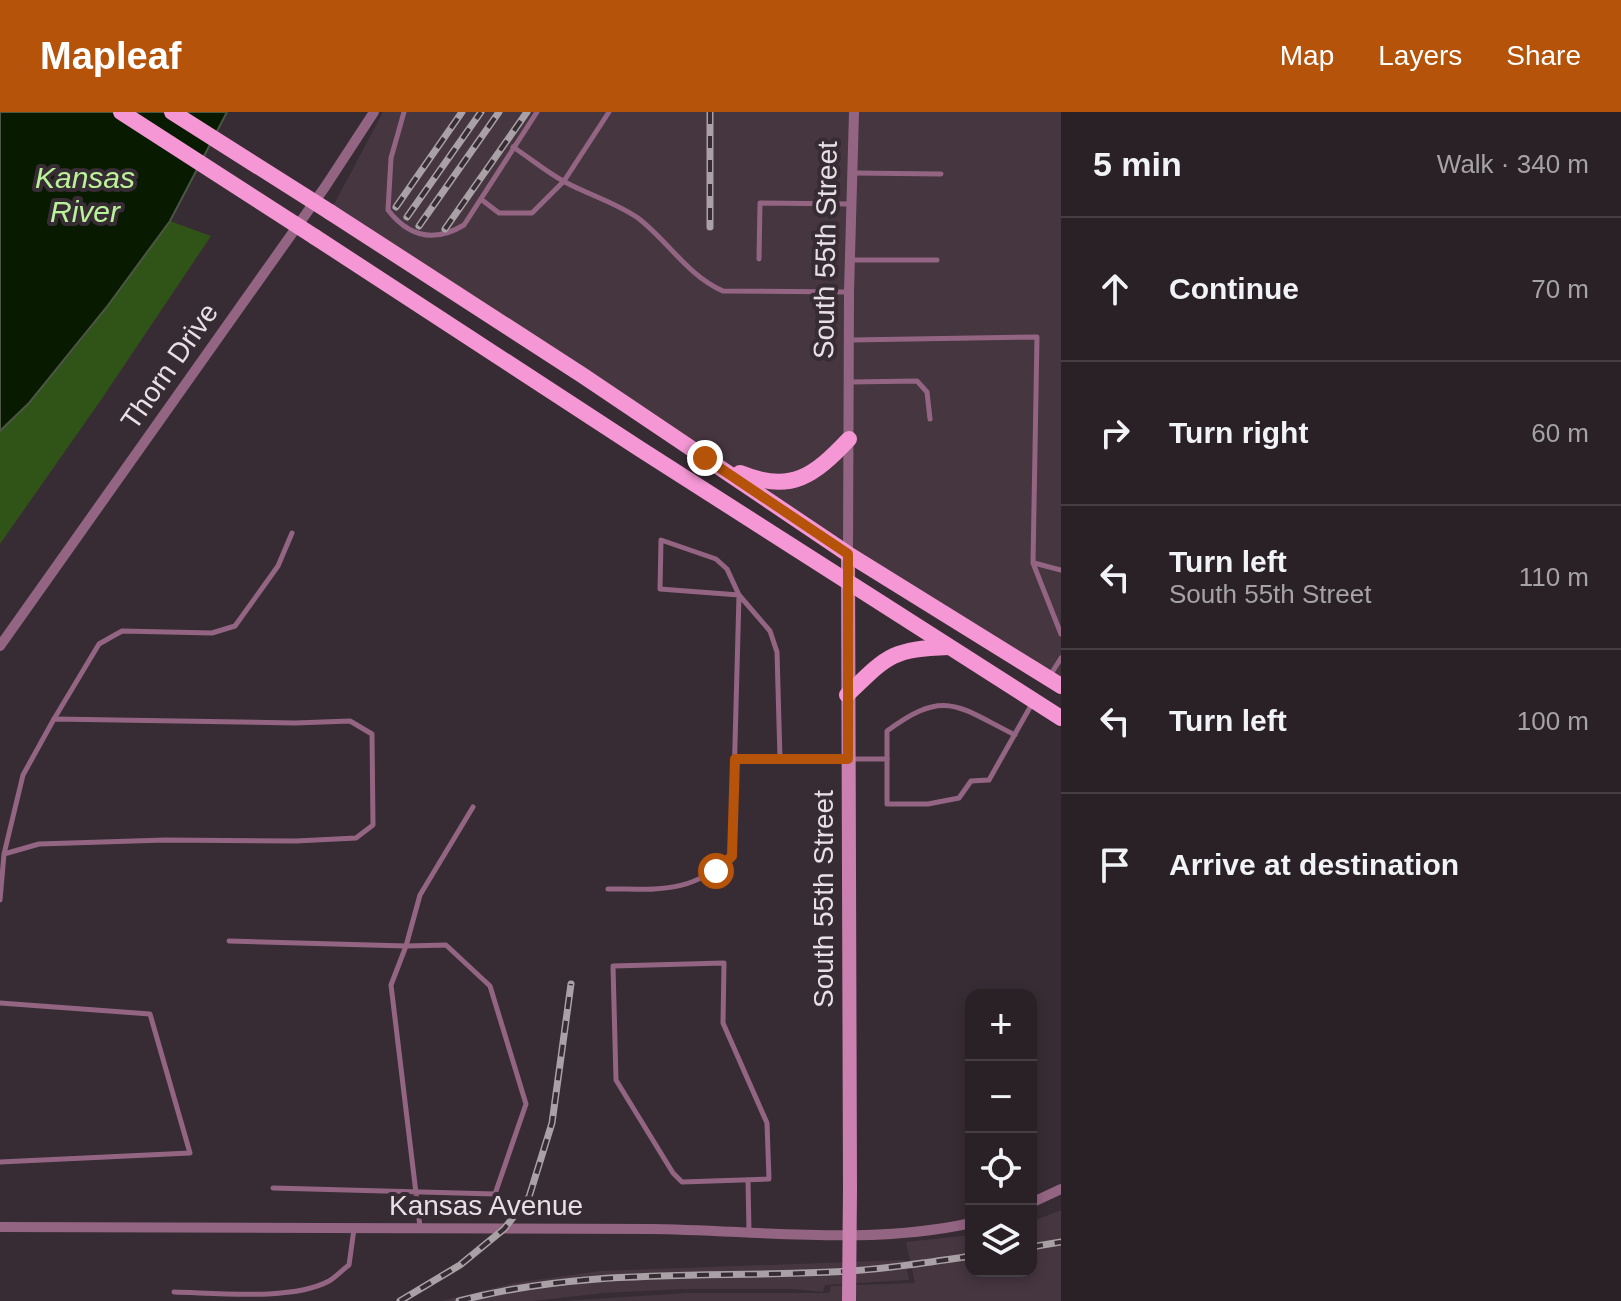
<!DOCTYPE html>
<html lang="en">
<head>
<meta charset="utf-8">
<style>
  :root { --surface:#292126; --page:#352e32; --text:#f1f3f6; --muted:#a5a3a7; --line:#453e43; --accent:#b45309 }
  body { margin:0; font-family:Arial,sans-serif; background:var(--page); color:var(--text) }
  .controls { position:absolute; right:24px; bottom:24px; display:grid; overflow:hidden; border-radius:16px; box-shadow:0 4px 12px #0003 }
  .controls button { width:72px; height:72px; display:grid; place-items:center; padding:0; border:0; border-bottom:2px solid var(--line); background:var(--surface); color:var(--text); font:40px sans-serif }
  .stop { position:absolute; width:24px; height:24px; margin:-18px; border:6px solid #b45309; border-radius:50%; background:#fff }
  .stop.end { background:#b45309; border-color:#fff; box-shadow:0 2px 8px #0008 }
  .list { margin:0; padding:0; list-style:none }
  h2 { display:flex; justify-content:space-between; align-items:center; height:104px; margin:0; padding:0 32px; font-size:34px }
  h2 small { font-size:26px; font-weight:400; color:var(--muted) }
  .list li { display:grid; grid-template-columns:52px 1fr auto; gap:24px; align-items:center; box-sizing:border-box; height:144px; padding:0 32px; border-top:2px solid var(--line) }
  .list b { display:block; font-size:30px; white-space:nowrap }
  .list p { margin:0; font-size:26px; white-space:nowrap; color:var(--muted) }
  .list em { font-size:26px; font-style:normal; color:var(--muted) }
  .icon { flex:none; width:44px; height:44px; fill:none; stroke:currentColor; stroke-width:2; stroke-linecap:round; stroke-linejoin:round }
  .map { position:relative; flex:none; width:1061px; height:1189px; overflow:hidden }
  header { display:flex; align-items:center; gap:48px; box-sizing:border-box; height:112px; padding:0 40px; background:var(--accent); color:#fff }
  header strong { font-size:38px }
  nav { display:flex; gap:44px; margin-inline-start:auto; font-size:28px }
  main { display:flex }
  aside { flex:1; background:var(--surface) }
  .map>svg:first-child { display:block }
  .built { fill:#463640 }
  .green { fill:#305317 }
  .water { fill:#081b00; stroke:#4b5644; stroke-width:2 }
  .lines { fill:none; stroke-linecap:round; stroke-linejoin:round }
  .service { stroke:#936582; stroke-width:5 }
  .minor { stroke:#936582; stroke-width:10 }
  .secondary { stroke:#cb81b0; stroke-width:14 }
  .primary { stroke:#f597d4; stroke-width:16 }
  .rail-casing { stroke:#a9a1a6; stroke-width:7 }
  .rail { stroke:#372c33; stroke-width:4; stroke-dasharray:12; stroke-linecap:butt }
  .secondary-bridge { stroke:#cb81b0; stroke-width:14 }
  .primary-bridge { stroke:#f597d4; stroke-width:16 }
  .route { stroke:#b45309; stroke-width:10 }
  .labels { text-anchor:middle; stroke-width:8; stroke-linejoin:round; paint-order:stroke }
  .street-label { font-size:28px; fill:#e7e0e4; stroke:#372c33 }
  .water-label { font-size:30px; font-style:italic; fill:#baf299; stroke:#372c33 }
</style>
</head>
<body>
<header>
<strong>Mapleaf</strong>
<nav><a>Map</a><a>Layers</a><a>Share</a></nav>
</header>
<main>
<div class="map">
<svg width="1061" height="1189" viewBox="0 0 1061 1189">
  <rect width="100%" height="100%" fill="#372c33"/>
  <g class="built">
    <path d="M383,0h678v573l-731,-473z"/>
    <path d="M1061,1098v91h-498l124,-8h142l2,-7 84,-3 -9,-41 65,-7v36h60v-49z"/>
    <path d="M905,1148l4,20 -84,5 -2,7 -29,-3h-111l-79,4 -71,8h-92l73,-18 86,-12z"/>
  </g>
  <path class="green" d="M170,109l41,15 -108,161 -103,147v-113c65,-62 117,-138 170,-210z"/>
  <path class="water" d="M0,0h227l-57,109 -64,87 -77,95 -29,28z"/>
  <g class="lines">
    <g class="service">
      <path d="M404,0l-13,46 -3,52c21,27 46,33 76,15l73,-113"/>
      <path d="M513,35c17,11 33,25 52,35 24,13 50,20 73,36 30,23 49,57 85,73l125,1"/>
      <path d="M854,61l87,1"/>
      <path d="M482,88l17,13h33l32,-32 45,-69"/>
      <path d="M759,147l1,-56 90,1"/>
      <path d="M851,148h86"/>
      <path d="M850,228l187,-3 -4,226 28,71"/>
      <path d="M850,270l67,-1 10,11 3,27"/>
      <path d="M1034,451l27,7"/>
      <path d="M1051,562l10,-16"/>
      <path d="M54,607l45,-75 23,-13 90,2 23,-7 43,-60 14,-33"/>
      <path d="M1015,623c-58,-29 -70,-47 -128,-4v73h41l31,-6 12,-17 18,-1 44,-78"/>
      <path d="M735,647h152"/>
      <path d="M608,777c53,0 83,5 124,-33l7,-261 -79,-6 1,-49 55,19 11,10 12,26 31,36 7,21 3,107"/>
      <path d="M0,788l4,-46 19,-79 31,-56 241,4 55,-2 22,13 1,91 -17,13 -60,3 -131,-1 -126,4 -35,10"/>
      <path d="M229,829l177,5 14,-51 53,-88"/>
      <path d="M724,851l-1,60 44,100 2,56 -87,3 -9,-9 -57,-93 -3,-114z"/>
      <path d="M0,891l150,11 40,139 -190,9"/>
      <path d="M748,1068l1,51"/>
      <path d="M273,1076l222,6 31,-90 -36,-118 -44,-41 -40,1 -15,39 25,208 4,34"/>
      <path d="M174,1180c43,1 118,9 155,-11 7,-4 13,-11 20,-16l5,-36"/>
    </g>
    <g class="minor">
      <path d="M848,442l1,-262 5,-180"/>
      <path d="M0,534l325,-459 49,-75"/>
      <path d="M1031,1091l30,-14"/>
      <path d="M0,1115c217,1 433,1 650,2 104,1 219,17 321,-6"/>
    </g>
    <path class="secondary" d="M848,442l2,634"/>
    <g class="primary">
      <path d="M330,100l252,163 266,179 213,132"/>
      <path d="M315,125l325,212 421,269"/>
      <path d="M740,361c51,21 74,3 109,-34"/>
      <path d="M847,583c41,-40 45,-46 102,-48"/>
    </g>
    <g class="rail-casing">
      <g id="rail">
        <path d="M710,0v115"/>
        <path d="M396,95l66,-95"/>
        <path d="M407,105l74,-105"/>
        <path d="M419,114l80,-114"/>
        <path d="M445,117l82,-117"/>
        <path d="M1031,1135l30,-5"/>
        <path d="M400,1189l60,-36 44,-36 25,-32 23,-74 19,-139"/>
        <path d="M459,1189c125,-33 245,-23 372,-29 47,-2 94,-9 140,-16"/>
      </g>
    </g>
    <use href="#rail" class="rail"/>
    <path class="secondary-bridge" d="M849,1189l1,-113"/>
    <g class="primary-bridge">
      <path d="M121,0l194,125"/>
      <path d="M172,0l158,100"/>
    </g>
  </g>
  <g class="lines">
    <path class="route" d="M705,346l143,96v205h-113l-3,97 -16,15"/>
  </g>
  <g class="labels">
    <g class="street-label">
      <text transform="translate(825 138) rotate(-89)" y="10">South 55th Street</text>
      <text transform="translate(169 254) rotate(-55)" y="10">Thorn Drive</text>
      <text transform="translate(823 787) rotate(-90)" y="10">South 55th Street</text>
      <text x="486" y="1103">Kansas Avenue</text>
    </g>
    <g class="water-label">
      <text x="85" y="76">Kansas<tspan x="85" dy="34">River</tspan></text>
    </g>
  </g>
</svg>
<div class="controls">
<button>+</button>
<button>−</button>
<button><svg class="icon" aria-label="locate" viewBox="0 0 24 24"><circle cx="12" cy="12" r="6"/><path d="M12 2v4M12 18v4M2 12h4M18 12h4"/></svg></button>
<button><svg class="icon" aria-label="layers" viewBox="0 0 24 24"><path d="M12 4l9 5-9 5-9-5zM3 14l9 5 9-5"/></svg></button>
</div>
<div class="stop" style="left:716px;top:759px"></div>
<div class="stop end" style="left:705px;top:346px"></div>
</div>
<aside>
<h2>5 min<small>Walk · 340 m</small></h2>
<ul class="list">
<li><svg class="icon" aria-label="ahead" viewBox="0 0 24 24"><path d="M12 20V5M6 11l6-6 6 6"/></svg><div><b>Continue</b></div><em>70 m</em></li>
<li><svg class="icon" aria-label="right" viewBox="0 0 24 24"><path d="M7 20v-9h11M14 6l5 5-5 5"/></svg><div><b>Turn right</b></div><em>60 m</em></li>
<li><svg class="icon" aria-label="left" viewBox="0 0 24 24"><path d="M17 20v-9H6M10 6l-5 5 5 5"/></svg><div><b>Turn left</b><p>South 55th Street</p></div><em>110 m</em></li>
<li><svg class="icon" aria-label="left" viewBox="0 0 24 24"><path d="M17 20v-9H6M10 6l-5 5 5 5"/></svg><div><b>Turn left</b></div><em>100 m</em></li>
<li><svg class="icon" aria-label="arrive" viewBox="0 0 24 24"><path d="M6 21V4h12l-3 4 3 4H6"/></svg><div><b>Arrive at destination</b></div></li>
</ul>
</aside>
</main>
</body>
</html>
